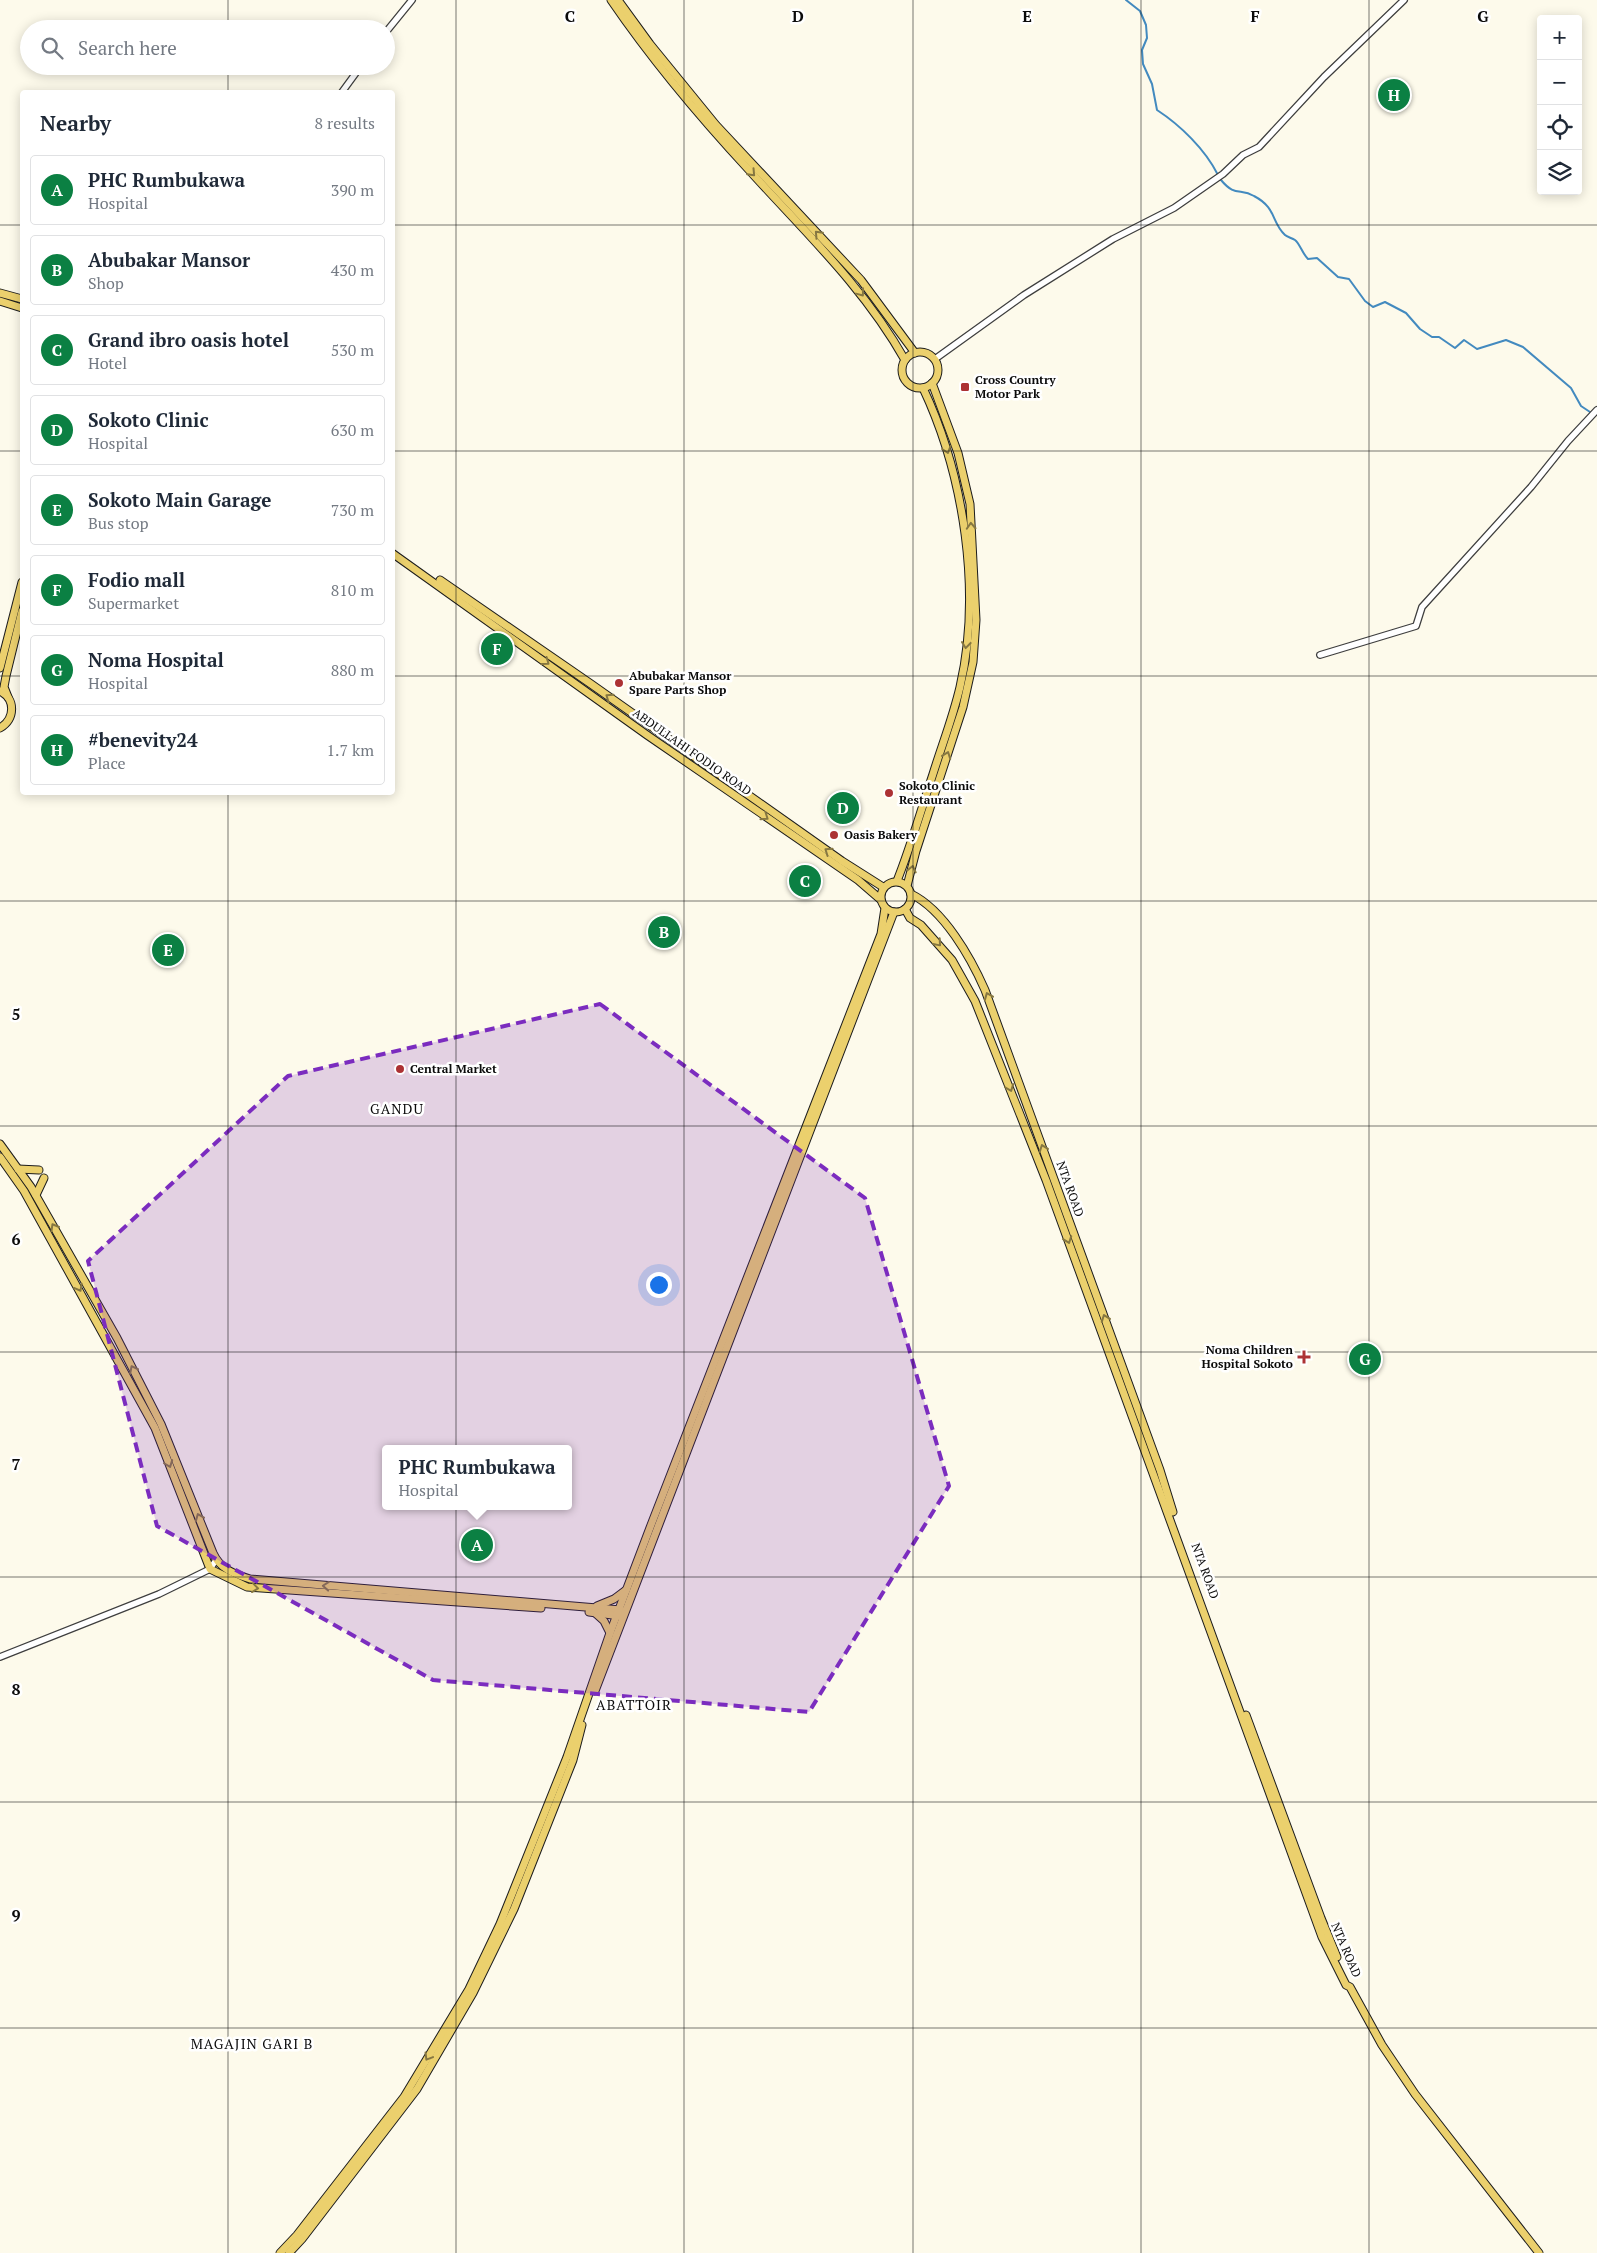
<!DOCTYPE html>
<html lang="en">
<head>
<meta charset="utf-8">
<style>
  :root { --surface:#fff; --page:#f2f2f3; --text:#1f2937; --muted:#747a83; --line:#e0e1e3; --accent:#0b8043 }
  body { margin:0; font-family:"PT Serif",serif; background:var(--page); color:var(--text) }
  .controls { position:absolute; right:15px; top:15px; display:grid; overflow:hidden; border-radius:5px; box-shadow:0 2px 12px #0003 }
  .controls button { width:45px; height:45px; display:grid; place-items:center; padding:0; border:0; border-bottom:1px solid var(--line); background:var(--surface); color:var(--text); font:25px sans-serif }
  .you { position:absolute; left:658px; top:1284px; width:18px; height:18px; margin:-12px; border:4px solid #fff; border-radius:50%; background:#1a73e8; box-shadow:0 0 0 8px #1a73e833 }
  .badge { display:grid; place-items:center; width:32px; height:32px; border-radius:50%; background:var(--accent); color:#fff; font-size:16px; font-weight:700 }
  .pin { position:absolute; translate:-50% -50%; border:2px solid #fff; box-shadow:0 1px 5px #0006 }
  .popup { position:absolute; left:382px; top:1445px; width:190px; height:65px; box-sizing:border-box; display:grid; place-content:center; border-radius:5px; background:var(--surface); filter:drop-shadow(0 1px 4px #0005); font-size:16px; white-space:nowrap; color:var(--muted) }
  .popup b { font-size:19px; color:var(--text) }
  .popup::after { content:''; position:absolute; left:50%; top:100%; margin-left:-10px; border:10px solid transparent; border-top-color:var(--surface) }
  .list { margin:0; padding:0; list-style:none }
  h2 { display:flex; justify-content:space-between; align-items:center; height:65px; margin:0; padding:0 20px; font-size:21px }
  h2 small { font-size:16px; font-weight:400; color:var(--muted) }
  .list li { display:grid; grid-template-columns:32px 1fr auto; gap:15px; align-items:center; box-sizing:border-box; height:70px; margin:0 10px 10px; padding:0 10px; border:1px solid var(--line); border-radius:5px }
  .list b { display:block; font-size:19px; white-space:nowrap }
  .list p { margin:0; font-size:16px; white-space:nowrap; color:var(--muted) }
  .list em { font-size:16px; font-style:normal; color:var(--muted) }
  .icon { flex:none; width:28px; height:28px; fill:none; stroke:currentColor; stroke-width:2; stroke-linecap:round; stroke-linejoin:round }
  .map { position:relative; flex:none; width:1597px; height:2253px; overflow:hidden }
  .search { position:absolute; background:var(--surface); box-shadow:0 2px 12px #0003; left:20px; top:20px; width:375px; height:55px; display:flex; align-items:center; gap:12px; box-sizing:border-box; padding:0 18px; border-radius:28px; color:var(--muted); font-size:19px }
  .panel { position:absolute; background:var(--surface); box-shadow:0 2px 12px #0003; left:20px; top:90px; width:375px; height:705px; border-radius:5px }
  .map>svg:first-child { display:block }
  .lines { fill:none; stroke-linecap:round; stroke-linejoin:round }
  .stream { stroke:#438abf; stroke-width:2 }
  .minor-casing { stroke:#3e3e3e; stroke-width:8 }
  .major-casing { stroke:#1c1c1c; stroke-width:9 }
  .minor { stroke:#fff; stroke-width:5.5 }
  .major { stroke:#ebd06d; stroke-width:7 }
  .oneway { stroke:#867741 }
  .marked { fill:#7b2cbf; fill-opacity:0.2; stroke:#7b2cbf; stroke-width:4; stroke-dasharray:10 6; stroke-linejoin:round }
  .grid { fill:none; stroke:#0b0b0b; stroke-width:1; stroke-opacity:0.55 }
  .poi-dot { fill:#ac3234; stroke:#fff; stroke-width:2 }
  .labels { text-anchor:middle; stroke-width:5; stroke-linejoin:round; paint-order:stroke }
  .poi-label { font-size:12px; font-weight:bold; fill:#0b0b0b; stroke:#fff; text-anchor:start }
  .street-label { font-size:12px; fill:#0b0b0b; stroke:#fff }
  .neighbourhood-label { font-size:14px; letter-spacing:1px; fill:#0b0b0b; stroke:#fff }
  .grid-label { font-size:16px; text-anchor:middle; font-weight:bold; fill:#0b0b0b; stroke:#fff; stroke-width:5; stroke-linejoin:round; paint-order:stroke }
</style>
</head>
<body>
<div class="map">
<svg width="1597" height="2253" viewBox="0 0 1597 2253">
  <rect width="100%" height="100%" fill="#fdfaeb"/>
  <g class="lines">
    <g class="stream">
      <path d="M1126,0l14,11 6,14 1,13 -5,12 1,14 9,20 5,26c23,15 48,39 61,65"/>
      <path d="M1221,180c14,17 19,8 33,16 23,12 17,26 31,39 2,2 7,3 10,5 5,4 7,13 13,19l9,-1 21,19 11,2 16,22 8,6 12,-5 21,11 14,16 12,8h7l16,11 9,-8 13,9 29,-9 17,7 48,41 10,18 9,6"/>
    </g>
    <g class="minor-casing">
      <g id="minor">
        <path d="M386,32l26,-32"/>
        <path d="M342,92l19,-26"/>
        <path d="M935,359l89,-64 89,-56 61,-31 49,-34 20,-19 16,-8 65,-70 80,-77"/>
        <path d="M1320,655l96,-29 6,-19 109,-120 37,-46 29,-31"/>
        <path d="M0,1657l159,-63 51,-25 6,-9"/>
      </g>
    </g>
    <g class="major-casing">
      <g id="major">
        <path d="M611,0c41,60 88,116 138,170 55,61 115,117 156,190"/>
        <path d="M618,0l32,44 66,81 145,155 54,73"/>
        <path d="M0,293l22,6"/>
        <path d="M0,301l22,7"/>
        <circle cx="920" cy="370" r="18"/>
        <path d="M392,553l255,182 211,145 22,19"/>
        <path d="M440,580l151,104 251,177 41,26"/>
        <path d="M0,668l22,-86"/>
        <path d="M0,691c16,8 15,28 0,37"/>
        <path d="M8,697l-4,-10 2,-11 16,-65"/>
        <path d="M897,881c14,-35 24,-71 36,-107 9,-29 20,-57 27,-87 22,-95 4,-212 -37,-299"/>
        <circle cx="896" cy="897" r="15"/>
        <path d="M907,886l9,-35 47,-144 10,-45 3,-42 -6,-116 -12,-51 -26,-70"/>
        <path d="M911,894c33,16 60,64 74,96l175,480 13,42"/>
        <path d="M905,909l5,9 11,7 31,35 23,41 71,179 276,757 24,48 4,2 32,58 33,49 124,159"/>
        <path d="M0,1144l31,43 86,151 44,86 52,129c7,16 21,21 37,26l371,31"/>
        <path d="M0,1157l24,34 131,237 55,141 37,18 294,21"/>
        <path d="M18,1169l21,1"/>
        <path d="M36,1195l8,-17"/>
        <path d="M597,1606l17,-7 12,-9"/>
        <path d="M589,1612l31,4"/>
        <path d="M594,1612l10,9 6,12"/>
        <path d="M595,1691l299,-779"/>
        <path d="M1246,1715l75,203 16,39"/>
        <path d="M280,2253l17,-18 107,-138 65,-108 31,-65 67,-167 43,-124 41,-108 230,-591 4,-26"/>
        <path d="M289,2253l13,-14 115,-150 56,-96 41,-84 59,-149 9,-35"/>
      </g>
    </g>
    <use href="#minor" class="minor"/>
    <use href="#major" class="major"/>
  </g>
  <defs><path id="oneway-chevron" d="M-2-3.5L2.5 0L-2 3.5" fill="none" stroke-width="1.6" stroke-linecap="round" stroke-linejoin="round" transform="scale(1.25)"/></defs>
  <g class="oneway">
    <use href="#oneway-chevron" transform="translate(752 173) rotate(47)"/>
    <use href="#oneway-chevron" transform="translate(818 234) rotate(-133)"/>
    <use href="#oneway-chevron" transform="translate(861 293) rotate(53)"/>
    <use href="#oneway-chevron" transform="translate(947 450) rotate(72)"/>
    <use href="#oneway-chevron" transform="translate(971 526) rotate(-93)"/>
    <use href="#oneway-chevron" transform="translate(966 645) rotate(97)"/>
    <use href="#oneway-chevron" transform="translate(546 662) rotate(36)"/>
    <use href="#oneway-chevron" transform="translate(609 697) rotate(-145)"/>
    <use href="#oneway-chevron" transform="translate(947 755) rotate(-70)"/>
    <use href="#oneway-chevron" transform="translate(765 817) rotate(35)"/>
    <use href="#oneway-chevron" transform="translate(828 851) rotate(-145)"/>
    <use href="#oneway-chevron" transform="translate(912 869) rotate(-77)"/>
    <use href="#oneway-chevron" transform="translate(938 943) rotate(49)"/>
    <use href="#oneway-chevron" transform="translate(988 996) rotate(-112)"/>
    <use href="#oneway-chevron" transform="translate(1010 1088) rotate(69)"/>
    <use href="#oneway-chevron" transform="translate(1043 1148) rotate(-110)"/>
    <use href="#oneway-chevron" transform="translate(54 1227) rotate(-120)"/>
    <use href="#oneway-chevron" transform="translate(1068 1240) rotate(70)"/>
    <use href="#oneway-chevron" transform="translate(79 1288) rotate(61)"/>
    <use href="#oneway-chevron" transform="translate(1105 1318) rotate(-110)"/>
    <use href="#oneway-chevron" transform="translate(133 1369) rotate(-117)"/>
    <use href="#oneway-chevron" transform="translate(169 1464) rotate(69)"/>
    <use href="#oneway-chevron" transform="translate(199 1517) rotate(-112)"/>
    <use href="#oneway-chevron" transform="translate(326 1586) rotate(-175)"/>
    <use href="#oneway-chevron" transform="translate(255 1588) rotate(7)"/>
    <use href="#oneway-chevron" transform="translate(428 2057) rotate(121)"/>
  </g>
  <path class="marked" d="M600,1004l265,194 84,288 -140,226 -376,-32 -276,-154 -69,-265 200,-185z"/>
  <path class="grid" d="M228,0v29M456,0v2253M684,0v2253M913,0v2253M1141,0v2253M1369,0v2253M228,66v26M0,225h22M392,225h1205M0,451h22M392,451h1205M0,676h22M392,676h1205M228,792v1461M0,901h1597M0,1126h1597M0,1352h1597M0,1577h1597M0,1802h1597M0,2028h1597"/>
  <g class="poi-dot">
    <rect x="960" y="382" width="10" height="10" rx="2.5"/>
    <circle cx="619" cy="683" r="5"/>
    <circle cx="889" cy="793" r="5"/>
    <circle cx="834" cy="835" r="5"/>
    <circle cx="400" cy="1069" r="5"/>
    <path d="M1301.5 1349.5h5v5h5v5h-5v5h-5v-5h-5v-5h5z"/>
  </g>
  <g class="labels">
    <g class="poi-label">
      <text x="975" y="384">Cross Country<tspan x="975" dy="14">Motor Park</tspan></text>
      <text x="629" y="680">Abubakar Mansor<tspan x="629" dy="14">Spare Parts Shop</tspan></text>
      <text x="899" y="790">Sokoto Clinic<tspan x="899" dy="14">Restaurant</tspan></text>
      <text x="844" y="839">Oasis Bakery</text>
      <text x="410" y="1073">Central Market</text>
      <text x="1293" y="1354" text-anchor="end">Noma Children<tspan x="1293" dy="14">Hospital Sokoto</tspan></text>
    </g>
    <g class="street-label">
      <text transform="translate(692 752) rotate(35)" y="4">ABDULLAHI FODIO ROAD</text>
      <text transform="translate(1070 1189) rotate(70)" y="4">NTA ROAD</text>
      <text transform="translate(1205 1571) rotate(70)" y="4">NTA ROAD</text>
      <text transform="translate(1346 1950) rotate(67)" y="4">NTA ROAD</text>
    </g>
    <g class="neighbourhood-label">
      <text x="397" y="1114">GANDU</text>
      <text x="634" y="1710">ABATTOIR</text>
      <text x="252" y="2049">MAGAJIN GARI B</text>
    </g>
  </g>
  <g class="grid-label">
    <text x="570" y="22">C</text>
    <text x="798" y="22">D</text>
    <text x="1027" y="22">E</text>
    <text x="1255" y="22">F</text>
    <text x="1483" y="22">G</text>
    <text x="16" y="1020">5</text>
    <text x="16" y="1245">6</text>
    <text x="16" y="1470">7</text>
    <text x="16" y="1695">8</text>
    <text x="16" y="1921">9</text>
  </g>
</svg>
<div class="controls">
<button>+</button>
<button>−</button>
<button><svg class="icon" aria-label="locate" viewBox="0 0 24 24"><circle cx="12" cy="12" r="6"/><path d="M12 2v4M12 18v4M2 12h4M18 12h4"/></svg></button>
<button><svg class="icon" aria-label="layers" viewBox="0 0 24 24"><path d="M12 4l9 5-9 5-9-5zM3 14l9 5 9-5"/></svg></button>
</div>
<div class="you"></div>
<div class="pin badge" style="left:477px;top:1545px">A</div>
<div class="popup"><b>PHC Rumbukawa</b>Hospital</div>
<div class="pin badge" style="left:664px;top:932px">B</div>
<div class="pin badge" style="left:805px;top:881px">C</div>
<div class="pin badge" style="left:843px;top:808px">D</div>
<div class="pin badge" style="left:168px;top:950px">E</div>
<div class="pin badge" style="left:497px;top:649px">F</div>
<div class="pin badge" style="left:1365px;top:1359px">G</div>
<div class="pin badge" style="left:1394px;top:95px">H</div>
<div class="search"><svg class="icon" aria-label="search" viewBox="0 0 24 24"><circle cx="10" cy="10" r="6"/><path d="M15 15l6 6"/></svg>Search here</div>
<section class="panel">
<h2>Nearby<small>8 results</small></h2>
<ul class="list">
<li><span class="badge">A</span><div><b>PHC Rumbukawa</b><p>Hospital</p></div><em>390 m</em></li>
<li><span class="badge">B</span><div><b>Abubakar Mansor</b><p>Shop</p></div><em>430 m</em></li>
<li><span class="badge">C</span><div><b>Grand ibro oasis hotel</b><p>Hotel</p></div><em>530 m</em></li>
<li><span class="badge">D</span><div><b>Sokoto Clinic</b><p>Hospital</p></div><em>630 m</em></li>
<li><span class="badge">E</span><div><b>Sokoto Main Garage</b><p>Bus stop</p></div><em>730 m</em></li>
<li><span class="badge">F</span><div><b>Fodio mall</b><p>Supermarket</p></div><em>810 m</em></li>
<li><span class="badge">G</span><div><b>Noma Hospital</b><p>Hospital</p></div><em>880 m</em></li>
<li><span class="badge">H</span><div><b>#benevity24</b><p>Place</p></div><em>1.7 km</em></li>
</ul>
</section>
</div>
</body>
</html>
